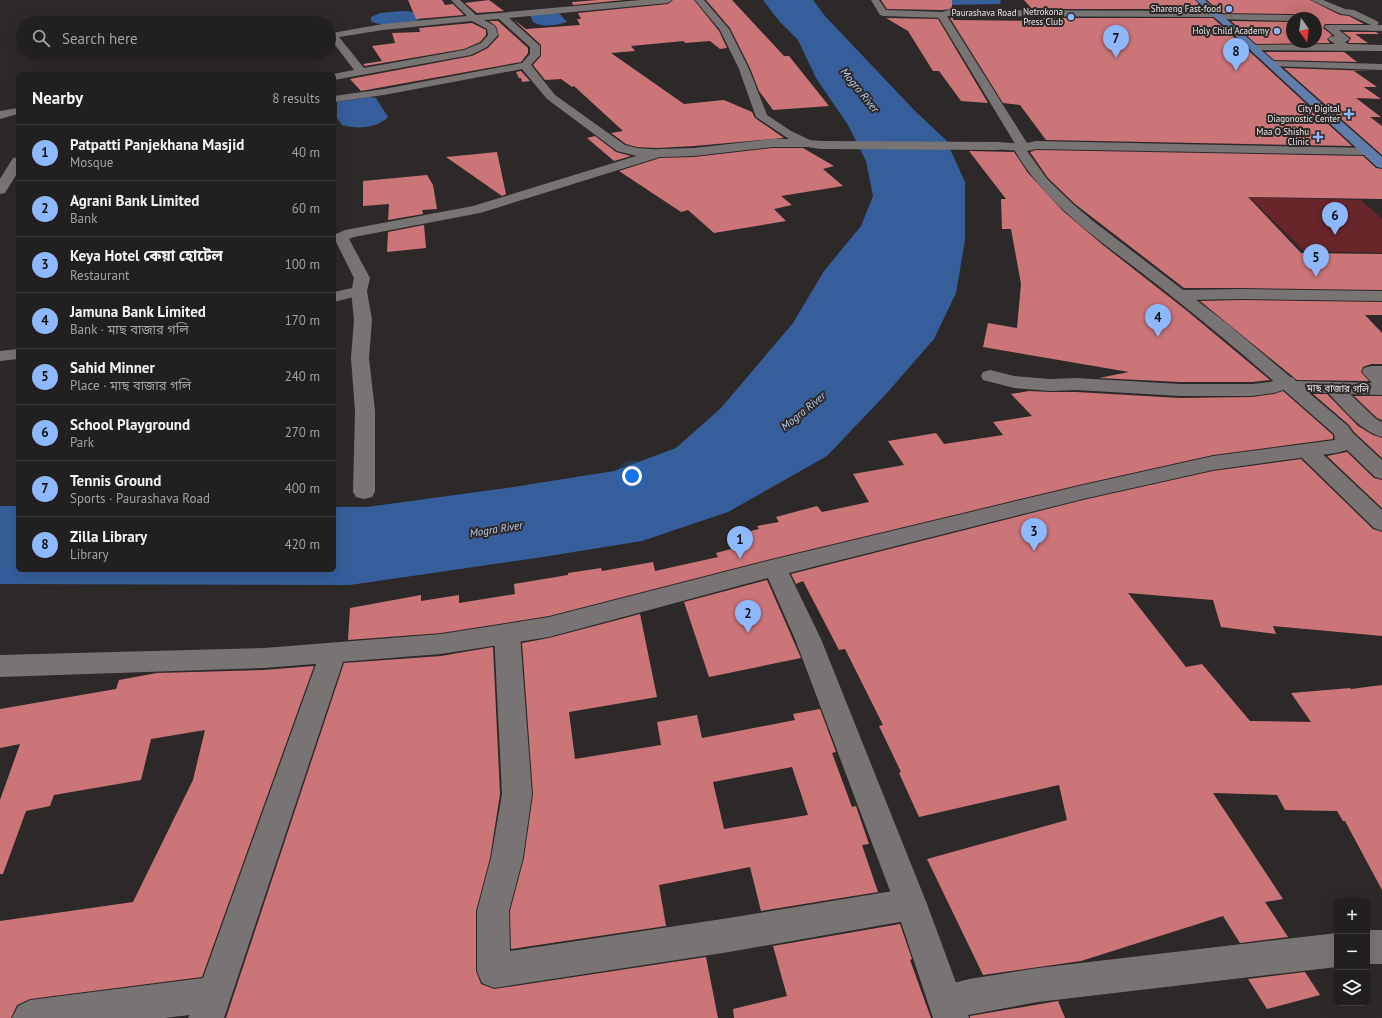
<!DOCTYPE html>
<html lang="en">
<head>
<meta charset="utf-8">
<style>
  :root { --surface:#221f1f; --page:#2a2728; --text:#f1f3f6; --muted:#a2a2a4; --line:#3f3d3d; --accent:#8db9fc }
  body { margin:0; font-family:"PT Sans","Noto Sans Bengali",sans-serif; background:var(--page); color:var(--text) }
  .controls { position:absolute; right:12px; bottom:12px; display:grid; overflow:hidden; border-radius:6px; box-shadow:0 4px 16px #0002 }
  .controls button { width:36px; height:36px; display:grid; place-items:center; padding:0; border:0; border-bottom:1px solid var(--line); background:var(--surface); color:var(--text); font:20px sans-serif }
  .compass { position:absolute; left:1286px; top:12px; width:36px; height:36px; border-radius:50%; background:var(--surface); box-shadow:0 4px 16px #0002; rotate:166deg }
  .you { position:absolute; left:632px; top:476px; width:14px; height:14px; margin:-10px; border:3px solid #fff; border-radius:50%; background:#1a73e8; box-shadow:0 0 0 6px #1a73e833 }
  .badge { display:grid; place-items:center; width:26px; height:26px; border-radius:50%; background:var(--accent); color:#111; font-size:13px; font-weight:700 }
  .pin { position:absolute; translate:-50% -33px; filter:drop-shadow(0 1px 2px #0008) }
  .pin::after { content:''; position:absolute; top:21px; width:14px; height:12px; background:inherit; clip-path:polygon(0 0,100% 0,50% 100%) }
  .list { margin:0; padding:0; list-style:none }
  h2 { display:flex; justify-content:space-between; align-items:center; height:52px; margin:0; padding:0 16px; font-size:17px }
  h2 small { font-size:13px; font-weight:400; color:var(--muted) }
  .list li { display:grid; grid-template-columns:26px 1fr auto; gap:12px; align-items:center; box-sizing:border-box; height:56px; padding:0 16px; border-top:1px solid var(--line) }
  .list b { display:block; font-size:15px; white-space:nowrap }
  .list p { margin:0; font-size:13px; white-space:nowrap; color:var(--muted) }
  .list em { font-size:13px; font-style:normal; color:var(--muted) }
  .icon { flex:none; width:22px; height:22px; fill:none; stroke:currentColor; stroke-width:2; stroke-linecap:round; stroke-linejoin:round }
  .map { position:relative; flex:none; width:1382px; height:1018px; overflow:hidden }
  .search { position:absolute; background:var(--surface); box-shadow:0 4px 16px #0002; left:16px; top:16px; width:320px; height:44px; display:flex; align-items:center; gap:10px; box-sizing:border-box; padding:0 14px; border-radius:22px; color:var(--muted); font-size:15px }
  .panel { position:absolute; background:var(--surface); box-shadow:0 4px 16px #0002; left:16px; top:72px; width:320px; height:500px; border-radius:6px }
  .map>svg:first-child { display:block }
  .green { fill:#68252a }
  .water { fill:#365e9a }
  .building { fill:#cb7578; fill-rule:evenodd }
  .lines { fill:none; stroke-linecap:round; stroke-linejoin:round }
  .street { fill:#797474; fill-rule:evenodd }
  .secondary { fill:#797474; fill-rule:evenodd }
  .primary { fill:#607dab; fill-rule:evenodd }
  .poi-dot { fill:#8db9fc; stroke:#2d2929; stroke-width:1.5 }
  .labels { text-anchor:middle; stroke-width:4; stroke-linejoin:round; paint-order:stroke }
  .far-poi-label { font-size:9px; fill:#e9e6e6; stroke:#2d2929; text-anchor:end }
  .far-street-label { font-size:9px; fill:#e9e6e6; stroke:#2d2929 }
  .street-label { font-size:10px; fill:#e9e6e6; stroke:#2d2929 }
  .water-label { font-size:11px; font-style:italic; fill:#b8cff2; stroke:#2d2929 }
</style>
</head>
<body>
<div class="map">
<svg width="1382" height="1018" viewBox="0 0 1382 1018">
  <rect width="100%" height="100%" fill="#2d2929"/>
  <path class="green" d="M1249,197l112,3 21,19v34l-78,-2z"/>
  <g class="water">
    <path d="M763,0h50l12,16 90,95 31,29 19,42v58l-9,53 -22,46 -48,55 -59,62 -99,56 -86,29 -99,16 -193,28 -350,-1v-78h18v64h316v-63h33l146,-20 101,-16 62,-23 45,-40 72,-85 31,-52 37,-45 12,-30 -7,-35 -18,-36 -32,-47 -18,-38 -19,-19z"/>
    <path d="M932,0h68l1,2 -1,2 -53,1z"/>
    <path d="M402,11l14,1 8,4c-7,8 -44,12 -53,5v-4l9,-4z"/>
    <path d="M559,13l8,9c-10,3 -24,6 -34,0l-3,-7z"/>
    <path d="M369,97l7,1 12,19c-12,12 -31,12 -46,8l-5,-7v-16z"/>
  </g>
  <g class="building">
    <path d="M408,0h34l3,5 8,-1 11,11 -48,4z"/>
    <path d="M489,0l15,11 -27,2 -12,-10z"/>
    <path d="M598,0h26l-51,5 -1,-3z"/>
    <path d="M673,0h21l25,31 8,17 -7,1 -10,-8 -25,2 -1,-2 -53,5 4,5 -24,2 73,51 40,-4 28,12 3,6 29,20 -90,8 -37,2 -20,-1 -11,-3 -15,-11 12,-2 -49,-45 -2,1 -11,-8 -16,1 -12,-15 8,-9v-11l-28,-26 13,10 54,-4 -3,-6h4l-3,-6 90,-9z"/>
    <path d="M706,0h26l52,56h5l40,50 -56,4 -14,-19 -9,-23 -20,-40z"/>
    <path d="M881,0h71v9l-10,1 -55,-1z"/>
    <path d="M1024,0h171l9,9h-172z"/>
    <path d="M1207,0h103l30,15 9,1 15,8h-39l-2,4 9,7 -5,4 3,4 -74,1 -25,-23 61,1v20h24v-24h-16l-6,-4 -73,-1z"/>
    <path d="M886,18l52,1 50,84 -27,-2 -22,-30h-6l-25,-40z"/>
    <path d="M950,18h3v2l91,1 -3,-3h172l139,128 -306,-6 -26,-35 -17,-2z"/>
    <path d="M489,21h9l30,27v5l-7,9 -160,29 -11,-12 122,-23 16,-8 11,-12 -3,-10z"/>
    <path d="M472,23l14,7v5l-6,7 -16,7 -99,17 -2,-2 19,-3 -10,-15 23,-3 -3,-10 28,-1 -1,-4z"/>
    <path d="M1343,32h33l3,2h-24l13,9h-20l3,-5z"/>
    <path d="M1265,52h79l13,10 -83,-2z"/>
    <path d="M1284,68l87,3h-17l23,16h-13l17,12 -25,-1 25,19h-11l12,9v29z"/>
    <path d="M521,71l9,10 -8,1 -1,-4h-2l-3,-6z"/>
    <path d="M595,136l21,16 15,4 -17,5 -27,-23z"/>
    <path d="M773,148h30l31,18 -11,3 20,17 -62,10 11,9 -18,4 12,12 -72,12 -26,-23 -7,2 -62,-41 41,-13 34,-1z"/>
    <path d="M1036,150l327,6 13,12 6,1v30l-134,-2 53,56 81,1v36l-140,-2h-58l-109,-84 -27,-26 -18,-26z"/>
    <path d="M969,151l45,1 14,21 35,38 40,34 83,65 84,70 -18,2h-72l-81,-4 30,-6 -146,-25 5,-24 29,5 4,-44 -10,-55h-9l-1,-30h5z"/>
    <path d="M497,152l9,42 -4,2 -56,-39z"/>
    <path d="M427,175l6,10 4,24 -15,1 1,4 -35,6 1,-16 -26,2v-25z"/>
    <path d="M424,225l2,23 -39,4 1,-20z"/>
    <path d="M1242,300l140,2v13h-17l17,18v31h-11l-8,3 -2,5 8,9 -72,-1 -97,-79z"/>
    <path d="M1029,391l21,1h26l104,6 72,-1 22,-3 9,-3 50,44v4l-120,16 -130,29 -308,74 -226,58 -108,17 -93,7 2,-32 71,-13v6l38,-6v8l56,-9 -1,-10 54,-9v-2l33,-5 1,3 51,-9 2,9 63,-14 -2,-4 37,-10 -7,-11 13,-3 -2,-3 22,-4 -3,-5 41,-11 5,6 47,-10 -16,-28 51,-9 -16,-24 48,-8 8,11 59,-9 -10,-13 39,-6 -21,-22z"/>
    <path d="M1313,394h14l31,32 15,9 9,3v20l-28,-26 -5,-7z"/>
    <path d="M1354,396h28v24l-5,-2z"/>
    <path d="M1347,452l27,26 8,2v28l-55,-52z"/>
    <path d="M1301,459l72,70 9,3v104l-109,-10 3,8 -55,-7 -8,-27 -85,-7 58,74 16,-3 48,57 61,1 -20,-29 59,-5 1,1 31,-4v205l-37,-69h-2l-6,-10 -52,-1 -8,-15 -64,-2 70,106 -18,3 23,35 -48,6 -17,-27 -142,45 -98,14 -56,-116 140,-39 -8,-35 -140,32 -20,-44 2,-1 -22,-46 4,-1 -38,-76 -6,1 -36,-69 -7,3 -5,-10 292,-74 130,-29z"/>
    <path d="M767,580l34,78 -92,19 -25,-75z"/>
    <path d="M640,614l17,83 -88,15 6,47 86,-14 -4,-23 40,-7 5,23 93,-18 -2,-6 27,-5 16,43 -4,1 20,54 4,-1 13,38 -7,1 16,47 -117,19 -11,-44 -91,18 7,41 -155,23 -1,-38 14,-53 9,-64 -11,-151 27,-5zM792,767l16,48 -84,14 -11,-47z"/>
    <path d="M493,647l7,147 -10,64 -14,53v60l5,13 13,5 212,-32 12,61h-492l118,-355 97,-7z"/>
    <path d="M314,666l-112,311 -172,22 -13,6 -6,13h-11v-97l133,-19 60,-122 12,-50 -54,9 -10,41 -87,15 -4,11 -24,5 -23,63h-3v-74l20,-56 -20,4v-39l116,-20 3,-9 38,-7 107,-3z"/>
    <path d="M900,924l12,35 -2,1 21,58h-197l-1,-9 54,-13 -14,-50z"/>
    <path d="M1305,972l15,23 -53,14 -19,-30z"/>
    <path d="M1058,1001l7,17h-95v-2z"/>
  </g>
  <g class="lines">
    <g class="street">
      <path d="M451,0h9l16,15 164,-15h32l-4,3 -159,15 31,28v9l-9,10 24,30 70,50 12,3 26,2 2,3 -2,3h-26l-20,-5 -70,-52 -25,-30 -138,26 -50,7v-6l50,-7 138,-26 8,-9v-7l-31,-28 -15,1 11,6 3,9 -11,12 -16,8 -137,25 -1,-6 21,-4 -25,-33 3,-4 51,-9 84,-8zM472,21l15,8 1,6 -7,8 -17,7 -100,18 -25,-31 44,-7z"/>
      <path d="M871,0h8l7,10 57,2 5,3 -5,3 -60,-2 -3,-1z"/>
      <path d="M1311,0h12l22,9 9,1 23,11 2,2 -2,2h5v6l-43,-1 11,9 -5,3 3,2 34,1v6l-130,-1 -1,-2 5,-3 79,-1 -7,-5 2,-2 5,-1 -11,-9 2,-2h45l-22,-10 -8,-1z"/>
      <path d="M1219,14l75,1 5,3h-7v3l-76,-2 -2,-2z"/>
      <path d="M1273,61l109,3v6l-113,-4 -1,-2z"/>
      <path d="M18,108v6l-18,5v-8z"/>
      <path d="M998,142l29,2 2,3 -2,3 -4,1 -29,-2 -2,-3 2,-3z"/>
      <path d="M18,157v15l-13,21 -5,1v-15l13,-21z"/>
      <path d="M359,286l6,2 2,3 5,29 -3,38 6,53v81l-3,5 -8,2 -8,-2 -3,-5 2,-81 -4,-53 3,-38 -3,-29 2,-3z"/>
      <path d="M1242,289l140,2v10l-140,-2 -61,1 -6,-2 -2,-3 2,-3 6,-2z"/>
      <path d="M1371,366h11v29l-32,-1 26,25 6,3v15c-22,-6 -38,-28 -54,-44h-34l-7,-2 -1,-2 -12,4 -22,3h-72l-104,-6 -26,1 -36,-3 -31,-8 -2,-4 2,-4 7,-2 24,6 36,3 26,-1 104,6h72l18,-2 17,-6 7,2 2,3 76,2 -10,-11 2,-4z"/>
      <path d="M1307,444l7,2 68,64v21l-8,-3 -74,-72 -3,-5 3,-5z"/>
      <path d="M507,624l9,3 4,7 12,160 -9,64 -14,53 1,40 219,-33 182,-30 11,5 5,11 -5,11 -11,5 -182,32 -235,36 -12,-5 -5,-12v-60l14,-53 11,-64 -8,-160 4,-7z"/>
      <path d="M333,643l9,3 4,7 -122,365h-36l2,-3 -26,3h-152l6,-12 12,-6 173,-22 117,-325 4,-7z"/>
      <rect x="1367" y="930" width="15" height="34"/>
      <path d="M1337,933v34l-299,35 -86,16h-9l-9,-4 -5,-12 5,-12 12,-5 23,-6 69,-11z"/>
    </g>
    <g class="secondary">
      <path d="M695,0h9l25,29 20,40 18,46 24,16 19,9 11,1 177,1 4,1 2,3 -2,3 -4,1 -177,-1 -14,-2h-34l-79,9 -34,1 -180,56 -126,24 -5,2 21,39 -3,13 -2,3 -31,8v-10l18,-4 2,-10 -20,-40 2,-4 9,-4 128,-24 186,-57 35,-1 79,-9h16l-33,-22 -17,-48 -19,-39z"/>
      <path d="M948,10l268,1 5,3 -5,3 -269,-1 80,127 9,-2 336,7 2,3 -2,3 -4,1 -332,-6 -9,2 20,28 27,26 19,16 136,104 119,101 5,7 29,27v19l-7,-2 -28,-27 -11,3 -123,17 -130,29 -294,74 32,66 106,265 42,114h-36l-38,-114 -100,-265 -27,-61 -219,59 -108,17 -177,14 -264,9v-22l264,-7 177,-14 108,-17 226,-58 308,-74 130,-29 122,-16 -1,-6c-55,-49 -111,-97 -169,-143 -53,-43 -115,-80 -150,-140l2,-4 -80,-132 2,-2z"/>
      <path d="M18,349v10l-18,2v-10z"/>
    </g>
    <path class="primary" d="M1196,0h9l177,157v11l-5,-1z"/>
  </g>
  <g class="poi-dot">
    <circle cx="1229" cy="9" r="4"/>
    <circle cx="1071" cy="17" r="4"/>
    <circle cx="1277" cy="31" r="4"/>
    <path d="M1347 108h4v4h4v4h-4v4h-4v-4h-4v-4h4z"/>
    <path d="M1316 131h4v4h4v4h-4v4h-4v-4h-4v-4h4z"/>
  </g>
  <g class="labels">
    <g class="far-poi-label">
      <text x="1221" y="12">Shareng Fast-food</text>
      <text x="1063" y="15">Netrokona<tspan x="1063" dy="10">Press Club</tspan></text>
      <text x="1269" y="34">Holy Child Academy</text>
      <text x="1340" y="112">City Digital<tspan x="1340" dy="10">Diagonostic Center</tspan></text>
      <text x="1309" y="135">Maa O Shishu<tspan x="1309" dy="10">Clinic</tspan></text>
    </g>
    <g class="far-street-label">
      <text x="984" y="16">Paurashava Road</text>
    </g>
    <g class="street-label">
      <text transform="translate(1338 388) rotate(1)" y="4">মাছ বাজার গলি</text>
    </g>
    <g class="water-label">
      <text transform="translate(860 90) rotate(51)" y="4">Mogra River</text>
      <text transform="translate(803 411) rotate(-39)" y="4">Mogra River</text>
      <text transform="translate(496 529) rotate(-9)" y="4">Mogra River</text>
    </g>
  </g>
</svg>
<div class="controls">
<button>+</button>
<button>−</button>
<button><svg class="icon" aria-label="layers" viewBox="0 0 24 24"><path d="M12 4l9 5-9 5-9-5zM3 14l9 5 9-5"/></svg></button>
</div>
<svg class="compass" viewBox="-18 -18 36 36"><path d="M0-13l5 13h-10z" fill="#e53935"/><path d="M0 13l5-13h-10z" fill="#a2a2a4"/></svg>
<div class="you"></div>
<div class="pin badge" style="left:740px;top:559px">1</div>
<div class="pin badge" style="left:748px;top:633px">2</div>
<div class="pin badge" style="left:1034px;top:551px">3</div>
<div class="pin badge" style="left:1158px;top:337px">4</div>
<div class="pin badge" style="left:1316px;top:277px">5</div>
<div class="pin badge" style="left:1335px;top:235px">6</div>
<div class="pin badge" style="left:1116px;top:58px">7</div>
<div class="pin badge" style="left:1236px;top:71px">8</div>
<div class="search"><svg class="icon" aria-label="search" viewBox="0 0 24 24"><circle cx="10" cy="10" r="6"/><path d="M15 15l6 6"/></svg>Search here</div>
<section class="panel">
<h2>Nearby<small>8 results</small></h2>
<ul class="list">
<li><span class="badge">1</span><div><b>Patpatti Panjekhana Masjid</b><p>Mosque</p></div><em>40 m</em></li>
<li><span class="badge">2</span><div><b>Agrani Bank Limited</b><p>Bank</p></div><em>60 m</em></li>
<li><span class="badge">3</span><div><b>Keya Hotel কেয়া হোটেল</b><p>Restaurant</p></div><em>100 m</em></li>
<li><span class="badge">4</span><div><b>Jamuna Bank Limited</b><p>Bank · মাছ বাজার গলি</p></div><em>170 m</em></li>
<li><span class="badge">5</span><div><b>Sahid Minner</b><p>Place · মাছ বাজার গলি</p></div><em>240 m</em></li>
<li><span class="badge">6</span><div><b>School Playground</b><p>Park</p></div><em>270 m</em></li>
<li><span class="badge">7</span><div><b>Tennis Ground</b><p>Sports · Paurashava Road</p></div><em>400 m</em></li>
<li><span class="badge">8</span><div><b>Zilla Library</b><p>Library</p></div><em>420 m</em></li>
</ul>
</section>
</div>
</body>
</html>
